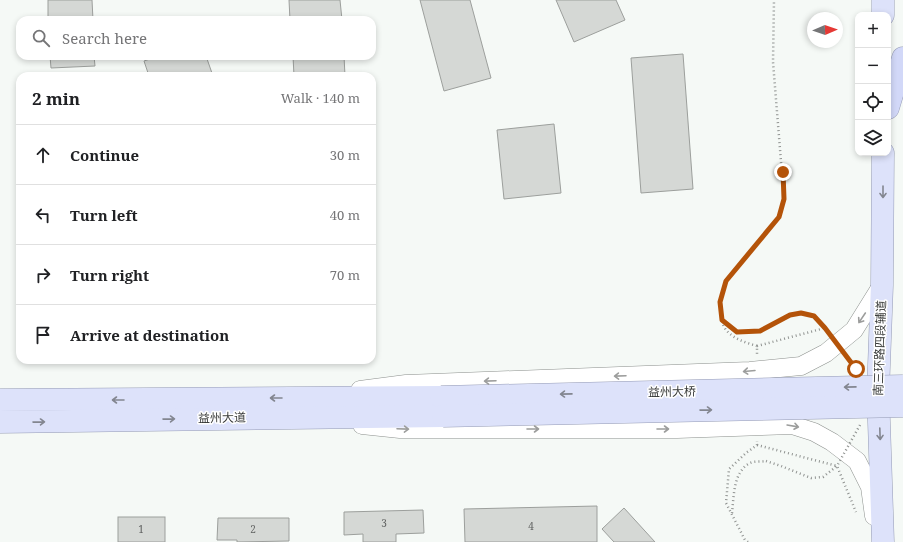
<!DOCTYPE html>
<html lang="en">
<head>
<meta charset="utf-8">
<style>
  :root { --surface:#fff; --page:#f6f6f6; --text:#202124; --muted:#757577; --line:#e0e0e0 }
  body { margin:0; font-family:"Noto Serif","Noto Sans SC",serif; background:var(--page); color:var(--text) }
  .controls { position:absolute; right:12px; top:12px; display:grid; overflow:hidden; border-radius:8px; box-shadow:0 2px 6px #0003 }
  .controls button { width:36px; height:36px; display:grid; place-items:center; padding:0; border:0; border-bottom:1px solid var(--line); background:var(--surface); color:var(--text); font:20px sans-serif }
  .compass { position:absolute; left:807px; top:12px; width:36px; height:36px; border-radius:50%; background:var(--surface); box-shadow:0 2px 6px #0003; rotate:88deg }
  .stop { position:absolute; width:12px; height:12px; margin:-9px; border:3px solid #b45309; border-radius:50%; background:#fff }
  .stop.end { background:#b45309; border-color:#fff; box-shadow:0 1px 4px #0008 }
  .list { margin:0; padding:0; list-style:none }
  h2 { display:flex; justify-content:space-between; align-items:center; height:52px; margin:0; padding:0 16px; font-size:17px }
  h2 small { font-size:13px; font-weight:400; color:var(--muted) }
  .list li { display:grid; grid-template-columns:26px 1fr auto; gap:12px; align-items:center; box-sizing:border-box; height:60px; padding:0 16px; border-top:1px solid var(--line) }
  .list b { display:block; font-size:15px; white-space:nowrap }
  .list em { font-size:13px; font-style:normal; color:var(--muted) }
  .icon { flex:none; width:22px; height:22px; fill:none; stroke:currentColor; stroke-width:2; stroke-linecap:round; stroke-linejoin:round }
  .map { position:relative; flex:none; width:903px; height:542px; overflow:hidden }
  .search { position:absolute; background:var(--surface); box-shadow:0 2px 6px #0003; left:16px; top:16px; width:360px; height:44px; display:flex; align-items:center; gap:10px; box-sizing:border-box; padding:0 14px; border-radius:12px; color:var(--muted); font-size:15px }
  .panel { position:absolute; background:var(--surface); box-shadow:0 2px 6px #0003; left:16px; top:72px; width:360px; height:292px; border-radius:12px }
  .map>svg:first-child { display:block }
  .building { fill:#d5d8d5; stroke:#9c9f9c }
  .lines { fill:none; stroke-linecap:round; stroke-linejoin:round }
  .tertiary-casing { stroke:#8c908d; stroke-width:19 }
  .primary-casing { stroke:#959bb5; stroke-width:23 }
  .trunk-casing { stroke:#959bb5; stroke-width:23 }
  .path { stroke:#909391; stroke-width:2.5; stroke-dasharray:1 3; stroke-linecap:butt }
  .tertiary { stroke:#fff; stroke-width:18 }
  .primary { stroke:#dde2fa; stroke-width:22 }
  .trunk { stroke:#d2d8f8; stroke-width:22 }
  .primary-bridge-casing { stroke:#959bb5; stroke-width:23; stroke-linecap:butt }
  .path-bridge { stroke:#909391; stroke-width:2.5; stroke-dasharray:1 3; stroke-linecap:butt }
  .primary-bridge { stroke:#dde2fa; stroke-width:22 }
  .oneway { stroke:#838690 }
  .oneway2 { stroke:#9c9d9c }
  .route { stroke:#b45309; stroke-width:5 }
  .labels { text-anchor:middle; stroke-width:3; stroke-linejoin:round; paint-order:stroke }
  .number-label { font-size:10px; fill:#606261 }
  .street-label { font-size:12px; fill:#393b3a; stroke:#fff }
</style>
</head>
<body>
<div class="map">
<svg width="903" height="542" viewBox="0 0 903 542">
  <rect width="100%" height="100%" fill="#f5f9f6"/>
  <g class="building">
    <path d="M48,0h44l1,20h-45z"/>
    <path d="M289,0h51l2,20h-52z"/>
    <path d="M420,0h50l21,78 -47,13z"/>
    <path d="M556,0h60l9,20 -51,22z"/>
    <path d="M683,54l10,135 -52,4 -10,-135z"/>
    <path d="M50,56h44l1,10 -44,2z"/>
    <path d="M159,56h47l7,20h-64l-5,-15z"/>
    <path d="M293,56h51l1,20h-51z"/>
    <path d="M554,124l7,69 -57,6 -7,-69z"/>
    <path d="M597,506v36h-132l-1,-33z"/>
    <path d="M624,508l31,34h-41l-12,-13z"/>
    <path d="M423,510l1,23 -28,1v8h-33v-8l-19,1v-23z"/>
    <rect x="118" y="517" width="47" height="25"/>
    <path d="M218,518h71v23l-52,1v-2h-20z"/>
  </g>
  <g class="lines">
    <g class="tertiary-casing">
      <g id="tertiary">
        <path d="M360,390l46,-6 344,-13 51,-5 25,-13 28,-23 28,-45"/>
        <path d="M362,425l38,4h277l115,-4 22,7 18,10 25,19 13,26 4,29"/>
      </g>
    </g>
    <g class="primary-casing">
      <g id="primary">
        <path d="M883,0v15"/>
        <path d="M0,400l441,-3"/>
        <path d="M0,422l443,-6"/>
        <path d="M883,542l-5,-150 4,-107 1,-132"/>
      </g>
    </g>
    <g class="trunk-casing">
      <path id="trunk" d="M888,108l15,-50"/>
    </g>
    <g class="path">
      <path d="M722,321c3,15 21,21 35,25v8"/>
      <path d="M760,331l-23,1 -15,-12 -2,-18 6,-21 53,-64 5,-18 -11,-137 1,-62"/>
      <path d="M757,346l68,-18"/>
      <path d="M757,445l80,21 19,46"/>
      <path d="M732,513c2,-17 1,-41 18,-50 4,-2 11,-1 16,-2"/>
      <path d="M748,542l-3,-2 -19,-37 3,-34 17,-16 11,-8v-4"/>
    </g>
    <use href="#tertiary" class="tertiary"/>
    <use href="#primary" class="primary"/>
    <use href="#trunk" class="trunk"/>
    <g class="primary-bridge-casing">
      <g id="primary-bridge">
        <path d="M441,397l462,-11"/>
        <path d="M443,416l460,-10"/>
      </g>
    </g>
    <g class="path-bridge">
      <path d="M760,331l30,-16 11,-2 13,3 11,12 30,40"/>
      <path d="M766,461l15,5 30,12 12,-1 14,-11 23,-41"/>
    </g>
    <use href="#primary-bridge" class="primary-bridge"/>
  </g>
  <defs><path id="oneway-shaft" d="M-6 0H5M1.5-3L5.5 0L1.5 3" fill="none" stroke-width="1.6" stroke-linecap="round" stroke-linejoin="round"/></defs>
  <g class="oneway">
    <use href="#oneway-shaft" transform="translate(883 192) rotate(90)"/>
    <use href="#oneway-shaft" transform="translate(850 387) rotate(179)"/>
    <use href="#oneway-shaft" transform="translate(566 394) rotate(179)"/>
    <use href="#oneway-shaft" transform="translate(276 398) rotate(180)"/>
    <use href="#oneway-shaft" transform="translate(118 400) rotate(180)"/>
    <use href="#oneway-shaft" transform="translate(706 410) rotate(-1)"/>
    <use href="#oneway-shaft" transform="translate(169 419) rotate(-1)"/>
    <use href="#oneway-shaft" transform="translate(39 422) rotate(-1)"/>
    <use href="#oneway-shaft" transform="translate(880 434) rotate(88)"/>
  </g>
  <g class="oneway2">
    <use href="#oneway-shaft" transform="translate(862 318) rotate(124)"/>
    <use href="#oneway-shaft" transform="translate(749 371) rotate(175)"/>
    <use href="#oneway-shaft" transform="translate(620 376) rotate(178)"/>
    <use href="#oneway-shaft" transform="translate(490 381) rotate(178)"/>
    <use href="#oneway-shaft" transform="translate(793 426) rotate(10)"/>
    <use href="#oneway-shaft" transform="translate(403 429) rotate(2)"/>
    <use href="#oneway-shaft" transform="translate(533 429)"/>
    <use href="#oneway-shaft" transform="translate(663 429)"/>
  </g>
  <g class="lines">
    <path class="route" d="M783,172l1,27 -5,18 -53,64 -6,21 2,18 15,12 23,-1 30,-16 11,-2 13,3 11,12 31,41"/>
  </g>
  <g class="labels">
    <g class="number-label">
      <text x="384" y="527">3</text>
      <text x="531" y="530">4</text>
      <text x="141" y="533">1</text>
      <text x="253" y="533">2</text>
    </g>
    <g class="street-label">
      <text transform="translate(880 348) rotate(-88)" y="4">南三环路四段辅道</text>
      <text transform="translate(672 392) rotate(-1)" y="4">益州大桥</text>
      <text transform="translate(222 418) rotate(-1)" y="4">益州大道</text>
    </g>
  </g>
</svg>
<div class="controls">
<button>+</button>
<button>−</button>
<button><svg class="icon" aria-label="locate" viewBox="0 0 24 24"><circle cx="12" cy="12" r="6"/><path d="M12 2v4M12 18v4M2 12h4M18 12h4"/></svg></button>
<button><svg class="icon" aria-label="layers" viewBox="0 0 24 24"><path d="M12 4l9 5-9 5-9-5zM3 14l9 5 9-5"/></svg></button>
</div>
<svg class="compass" viewBox="-18 -18 36 36"><path d="M0-13l5 13h-10z" fill="#e53935"/><path d="M0 13l5-13h-10z" fill="#757577"/></svg>
<div class="stop" style="left:856px;top:369px"></div>
<div class="stop end" style="left:783px;top:172px"></div>
<div class="search"><svg class="icon" aria-label="search" viewBox="0 0 24 24"><circle cx="10" cy="10" r="6"/><path d="M15 15l6 6"/></svg>Search here</div>
<section class="panel">
<h2>2 min<small>Walk · 140 m</small></h2>
<ul class="list">
<li><svg class="icon" aria-label="ahead" viewBox="0 0 24 24"><path d="M12 20V5M6 11l6-6 6 6"/></svg><div><b>Continue</b></div><em>30 m</em></li>
<li><svg class="icon" aria-label="left" viewBox="0 0 24 24"><path d="M17 20v-9H6M10 6l-5 5 5 5"/></svg><div><b>Turn left</b></div><em>40 m</em></li>
<li><svg class="icon" aria-label="right" viewBox="0 0 24 24"><path d="M7 20v-9h11M14 6l5 5-5 5"/></svg><div><b>Turn right</b></div><em>70 m</em></li>
<li><svg class="icon" aria-label="arrive" viewBox="0 0 24 24"><path d="M6 21V4h12l-3 4 3 4H6"/></svg><div><b>Arrive at destination</b></div></li>
</ul>
</section>
</div>
</body>
</html>
